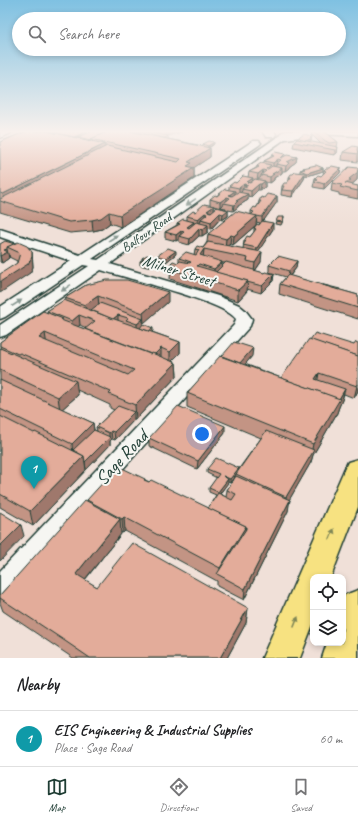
<!DOCTYPE html>
<html lang="en">
<head>
<meta charset="utf-8">
<style>
  :root { --surface:#fff; --page:#f6f6f6; --text:#202124; --muted:#757577; --line:#e0e0e0; --accent:#1f3d34 }
  body { margin:0; font-family:Caveat,sans-serif; background:var(--page); color:var(--text) }
  .controls { position:absolute; right:12px; bottom:12px; display:grid; overflow:hidden; border-radius:8px; box-shadow:0 2px 6px #0003 }
  .controls button { width:36px; height:36px; display:grid; place-items:center; padding:0; border:0; border-bottom:1px solid var(--line); background:var(--surface); color:var(--text); font:20px sans-serif }
  .you { position:absolute; left:202px; top:434px; width:14px; height:14px; margin:-10px; border:3px solid #fff; border-radius:50%; background:#1a73e8; box-shadow:0 0 0 6px #1a73e833 }
  .badge { display:grid; place-items:center; width:26px; height:26px; border-radius:50%; background:var(--accent); color:#fff; font-size:13px; font-weight:700 }
  .pin { position:absolute; translate:-50% -33px; filter:drop-shadow(0 1px 2px #0008) }
  .pin::after { content:''; position:absolute; top:21px; width:14px; height:12px; background:inherit; clip-path:polygon(0 0,100% 0,50% 100%) }
  .list { margin:0; padding:0; list-style:none }
  h2 { display:flex; justify-content:space-between; align-items:center; height:52px; margin:0; padding:0 16px; font-size:17px }
  h2 small { font-size:13px; font-weight:400; color:var(--muted) }
  .list li { display:grid; grid-template-columns:26px 1fr auto; gap:12px; align-items:center; box-sizing:border-box; height:56px; padding:0 16px; border-top:1px solid var(--line) }
  .list b { display:block; font-size:15px; white-space:nowrap }
  .list p { margin:0; font-size:13px; white-space:nowrap; color:var(--muted) }
  .list em { font-size:13px; font-style:normal; color:var(--muted) }
  .icon { flex:none; width:22px; height:22px; fill:none; stroke:currentColor; stroke-width:2; stroke-linecap:round; stroke-linejoin:round }
  .map { position:relative; flex:none; width:358px; height:658px; overflow:hidden }
  .search { position:absolute; background:var(--surface); box-shadow:0 2px 6px #0003; left:12px; right:12px; top:12px; height:44px; display:flex; align-items:center; gap:10px; box-sizing:border-box; padding:0 14px; border-radius:22px; color:var(--muted); font-size:15px }
  .sheet { height:108px; background:var(--surface) }
  nav { display:flex; justify-content:space-around; align-items:center; box-sizing:border-box; height:56px; border-top:1px solid var(--line); background:var(--surface); font-size:11px; color:var(--muted) }
  nav a { display:grid; justify-items:center; gap:2px }
  nav .on { color:var(--accent) }
  .map>svg:first-child { display:block }
  .lines { fill:none; stroke-linecap:round; stroke-linejoin:round }
  .minor-casing { stroke:#1f3d34; stroke-width:3 }
  .tertiary-casing { stroke:#1f3d34; stroke-width:3 }
  .motorway-casing { stroke:#1f3d34; stroke-width:3 }
  .minor { fill:#f6f6f2; fill-rule:evenodd }
  .tertiary { fill:#f6f6f2; fill-rule:evenodd }
  .motorway { fill:#f7e281; fill-rule:evenodd }
  .wall { fill:#c39484; stroke:#1f3d34; fill-rule:evenodd }
  .shaded-wall { fill:#9f786c; stroke:#1f3d34 }
  .building { fill:#e3ac9a; stroke:#1f3d34; fill-rule:evenodd }
  .oneway { fill:#8a9a93 }
  .oneway2 { fill:#808757 }
  .labels { text-anchor:middle; stroke-width:4; stroke-linejoin:round; paint-order:stroke }
  .far-street-label { font-size:13px; fill:#1f3d34; stroke:#f6f6f2 }
  .street-label { font-size:16px; fill:#1f3d34; stroke:#f6f6f2 }
  .near-street-label { font-size:19px; fill:#1f3d34; stroke:#f6f6f2 }
</style>
</head>
<body>
<div class="map">
<svg width="358" height="658" viewBox="0 0 358 658">
  <rect width="100%" height="100%" fill="#f0e0d8"/>
  <filter id="ink" filterUnits="userSpaceOnUse"><feTurbulence type="fractalNoise" baseFrequency=".025" numOctaves="2"/><feDisplacementMap in="SourceGraphic" scale="8" xChannelSelector="R" yChannelSelector="G"/><feConvolveMatrix kernelMatrix="1 2 1 2 8 2 1 2 1" color-interpolation-filters="sRGB"/></filter>
  <g filter="url(#ink)">
    <g class="lines">
      <g class="minor-casing">
        <path id="minor" d="M286,131h10l-186,133 108,32 21,9 6,5 7,9 -2,7 -241,271 -9,4v-30l234,-246 2,-6c-11,-17 -110,-41 -135,-49l-95,65 -6,2v-12l89,-59 -6,-1 -78,52 -5,2v-12l71,-46 -71,-24v-8l80,26 173,-114h6l2,2 -2,2 -167,114 6,1z"/>
      </g>
      <g class="tertiary-casing">
        <g id="tertiary">
          <path d="M0,131h13l-2,2 -11,5z"/>
          <path d="M262,131h12l2,3 -2,3h-8z"/>
          <path d="M290,131h68v5l-38,-2 -34,5 -4,-1 -2,-3 2,-3z"/>
        </g>
      </g>
      <g class="motorway-casing">
        <g id="motorway">
          <path d="M358,459v48l-27,70h-18v47l-13,34h-38l82,-188 4,-8z"/>
          <path d="M358,590v68h-36l5,-15h16v-42l2,-6z"/>
        </g>
      </g>
      <use href="#minor" class="minor"/>
      <use href="#tertiary" class="tertiary"/>
      <use href="#motorway" class="motorway"/>
    </g>
    <g class="wall">
      <path d="M27,131h60v2l6,-2h-1h48l24,5 -12,-5h33l-18,5h1v3l35,7v-2h11l-5,4h1v9l-16,10v11l-73,49 -11,-4 -8,6 -9,2 -23,2 -70,-21v-70z"/>
      <path d="M311,131h13l14,11 -1,5v6l-3,2 -41,-8 1,-5 18,-6 -1,5 -2,1 12,2 -10,-10z"/>
      <path d="M358,147v15l-16,-2 1,-8z"/>
      <path d="M271,155l26,2 -1,5 -7,5v1l-4,3h-3v2l-8,5v2l-4,3 -5,-1v5l-5,3h-2l-7,7 -3,-1v4l-10,6v1l-5,4 -5,-1v6l-6,4 -2,-1 -9,10 -3,-1v4l-6,4h-3l-10,9 -10,-3v-3l-3,2 -11,-3v-6l12,-7v-2l10,-3v-4l8,-4 19,-6v4l3,-3 -7,-2v-6l19,-10v-3l19,-9 1,-5 7,-4 1,-2 7,-2v-3l7,-4z"/>
      <path d="M303,168h20v3l-16,5 -2,-1 -1,4 -12,18 -11,-2 1,-9 5,-3 2,-3v-3l11,-5v-2l3,-1z"/>
      <path d="M329,168h12l-1,5 -16,16 -11,-2 2,-9 6,-2 2,-2 1,-4z"/>
      <path d="M358,168l-1,12 -6,5 7,1v13l-19,-4v-2l-8,-2 1,-8z"/>
      <path d="M277,196v6l-14,19 10,8 -15,22 3,11 -6,9 9,2 10,1 -1,7 -12,12 -14,-4v2l-9,10 -68,-22 1,-16h7l1,-1v-4l15,-3 1,-6 8,-1 4,-6 1,-8 43,-19v-4l5,-3 2,-3 1,-4 5,-3zM256,222l4,1 -1,2 -5,3v4l-4,5 -6,4 -1,8 -15,-3 2,-2 3,1 23,-20zM222,263h3l-4,3z"/>
      <path d="M284,217l-1,4 -2,4 -6,-1 1,-3z"/>
      <path d="M0,244l32,8 1,15 -3,6 -13,-10v-2l-8,-4v-2v3l-7,5 -2,-1z"/>
      <path d="M176,254l-10,8 -9,-3v-3z"/>
      <path d="M142,258h13v4l-8,5 -7,-2v-4l2,-1z"/>
      <path d="M297,261l-1,7 -6,8 68,19v24l-79,-25 1,-10 6,-7 -17,-5v-7z"/>
      <path d="M86,285l82,17 -25,21v2l10,6 -1,1 28,10v11l-8,8 4,2 1,13 -41,43 -2,-1v2l-19,20 -3,-1 -2,2v4l-24,25 -53,56 -33,-19v-165l47,-29v-2l19,-11 -1,-2zM80,325l6,3 -1,1 -7,-2zM77,390l33,15v3l4,2 -18,17 1,4 -3,-1 -1,-7 -31,-14 16,-14z"/>
      <path d="M354,345l4,46 -4,7 -10,-4 -2,6 -3,7 -2,6 -24,42 -2,7 -22,38 -1,11 -44,89 -27,-14v-5l-92,-50 -2,2 -2,-1v2l-36,46 12,7 151,21 -2,15 -19,35h-154l-70,-47 -3,-8v-8l87,-94v-1l58,-21v1l63,28 8,-13 -7,-3v-4l8,-10 -10,-5v-4l31,1 23,-32 -74,-31v-14l35,-37h30l-7,8 36,14zM235,476v1l-8,13 -1,7 -6,-3 8,-12 2,1z"/>
      <path d="M225,433l-28,36 -48,-23v-8z"/>
    </g>
    <g class="shaded-wall">
      <path d="M87,131l1,7 -10,-1 1,5 -4,1 -1,-6z"/>
      <path d="M166,131h19l-19,5z"/>
      <path d="M312,136l-1,5 -7,3v-2z"/>
      <path d="M214,142v2l-6,4v-2z"/>
      <path d="M105,144v9l-101,50 -1,-9z"/>
      <path d="M338,147l-1,6 -3,2 1,-5z"/>
      <path d="M210,148v9l-18,12 2,-1v10l-73,49 -1,-12 68,-53z"/>
      <path d="M297,157l-1,5 -7,5v1l-4,3 1,-5 1,-4z"/>
      <path d="M278,159l-1,5h-1v2l-3,2v-5z"/>
      <path d="M282,168v5l-8,5v2l-4,3v-6l2,-3z"/>
      <path d="M323,168v3l-16,5v-3z"/>
      <path d="M341,168l-1,5 -16,16v-5z"/>
      <path d="M263,170l-1,5h-1v2l-4,3 1,-6z"/>
      <path d="M358,170l-1,10 -7,6 -5,-3z"/>
      <path d="M305,173l-1,6 -12,18 1,-6z"/>
      <path d="M253,178l-1,6 -5,-2z"/>
      <path d="M265,181v6l-5,3 1,-6z"/>
      <path d="M244,184v5h-2v2l-3,3v-6z"/>
      <path d="M259,184l-1,6 -7,7v-6z"/>
      <path d="M235,191v6l-6,-2z"/>
      <path d="M248,194v6l-10,6v1l-5,4 1,-6 2,-4z"/>
      <path d="M277,196v6l-15,21v-6z"/>
      <path d="M227,197v6h-3l-1,2 -3,3v-6z"/>
      <path d="M214,206v6l-7,-1z"/>
      <path d="M226,208v3l2,-1v6l-6,4 1,-6 1,-4z"/>
      <path d="M109,212l1,11 -8,6 -9,2 -1,-11z"/>
      <path d="M205,213v7l-4,-1 -1,4 -2,2v-6z"/>
      <path d="M220,213v6l-9,10v-7z"/>
      <path d="M257,216l-1,9 -23,20 1,-9z"/>
      <path d="M194,222v6l-7,5v-6z"/>
      <path d="M273,223v6l-17,26 1,-7z"/>
      <path d="M208,225v7l-6,4v-6z"/>
      <path d="M199,229v7l-10,9 1,-6z"/>
      <path d="M181,231v5h-2v3l-3,2v-6z"/>
      <path d="M231,235l-1,9 -5,4 1,-9z"/>
      <path d="M7,249l2,9 -7,5 -2,-7 4,-6z"/>
      <path d="M204,249l-1,10 -3,-4z"/>
      <path d="M176,251v3l-10,8v-4z"/>
      <path d="M32,252l1,15 -3,6 -30,20v-11z"/>
      <path d="M262,252l-1,10 -7,10 1,-9z"/>
      <path d="M155,258v4l-8,5v-3z"/>
      <path d="M297,261l-1,7 -8,10 1,-7z"/>
      <path d="M222,262l-1,10 -7,7v-10z"/>
      <path d="M274,274l-1,7 -12,12 1,-7z"/>
      <path d="M248,281l-1,10 -9,10v-11z"/>
      <path d="M168,292v10l-24,21 -1,-10z"/>
      <path d="M98,296l1,10 -13,9 -1,-10z"/>
      <path d="M79,315l1,10 -7,6 -1,-10z"/>
      <path d="M118,315v7l-5,-3z"/>
      <path d="M143,319v7l-6,6v-8z"/>
      <path d="M153,328v3l-6,6 -1,-3z"/>
      <path d="M45,333l2,13 -8,-8z"/>
      <path d="M180,342v11l-10,10v-11z"/>
      <path d="M161,348v11l-7,-4z"/>
      <path d="M253,348l-1,8 -14,17v-8z"/>
      <path d="M176,363l1,13 -41,43 -1,-14z"/>
      <path d="M319,373l-2,11 -2,-5z"/>
      <path d="M76,381l2,14 -18,16 -2,-14z"/>
      <path d="M358,384v7l-4,7 3,-12z"/>
      <path d="M345,389l-3,11 -3,7 -2,6 -24,42 -2,7 -27,47 2,-12 25,-43 2,-10z"/>
      <path d="M134,412v8l-19,20 -1,-8z"/>
      <path d="M93,423l2,15 -22,18 -1,-12z"/>
      <path d="M225,426v7l-28,36 1,-8z"/>
      <path d="M111,431l1,8 -2,2v4l-24,25 -1,-8 24,-25v-4z"/>
      <path d="M84,456l2,14 -53,56 -3,-15z"/>
      <path d="M239,468l-1,4 -2,2 -1,2 -5,7v-4z"/>
      <path d="M228,479v4l-10,13v-4z"/>
      <path d="M290,500l-2,11 -44,89 1,-11z"/>
      <path d="M124,517l1,14 -2,2 -1,-14z"/>
      <path d="M120,519l1,15 -43,54 -2,-14z"/>
      <path d="M21,525l3,11 -24,25v-15z"/>
      <path d="M246,526l-1,15 -25,34v-7z"/>
      <path d="M248,608l-2,15 -19,35h-7z"/>
    </g>
    <g class="building">
      <path d="M27,131h19l59,13 -102,50 -3,-1v-51z"/>
      <path d="M49,131h38l-13,6z"/>
      <path d="M93,131h16l-18,8v1l-13,-3z"/>
      <path d="M109,131h21l80,17 -22,14 4,1 -5,3 7,2 -74,47 -11,-3 -8,6 -9,2 -23,2 -69,-21v-2l107,-53 71,16 3,-3 -90,-20z"/>
      <path d="M130,131h10l28,5 -3,2z"/>
      <path d="M314,131h10l14,11 -9,1 -5,-3z"/>
      <path d="M304,134l8,2 -2,2h2l-6,3 -9,-2 -1,1z"/>
      <path d="M297,139l41,8 -3,3 -41,-8z"/>
      <path d="M209,141l5,1 -6,4 -5,-2z"/>
      <path d="M353,146l5,1 -1,2 1,5 -15,-2z"/>
      <path d="M275,152l10,2 -4,4 6,-3 10,2 -10,5 2,1 -3,3 -10,-2 5,-4 -3,-1 -5,4 -9,-2 10,-5 -3,-1z"/>
      <path d="M261,163l10,2 -5,4h2l4,-3 10,2 -10,6h2l-4,3 -9,-2 5,-4 -3,-1 -5,4 -9,-2 10,-5 -2,-1z"/>
      <path d="M316,165l7,3 -16,5 -7,-3 5,-1 -2,-1z"/>
      <path d="M332,166l9,2 -17,16 -10,-3 3,-2 -2,-1 3,-3 3,1 5,-5 -2,-1 2,-2h3z"/>
      <path d="M349,167l9,1v2l-1,1 1,1 -9,7 2,1 -6,3 13,3v5l-18,-4 2,-2 -10,-2z"/>
      <path d="M295,172l10,1 -12,18 -11,-1 2,-4h-2l2,-3h3l4,-6h-2l2,-3h2z"/>
      <path d="M243,176l10,2 -6,4 3,1 5,-4 10,2 -4,3h-2l-8,7 -9,-2 6,-4 -4,-1 -5,4 -10,-2 5,-4 2,1z"/>
      <path d="M225,189l10,2 -6,4 3,1 6,-4 10,2 -12,7h2l-4,4 -10,-2 6,-5 -3,-1 -7,5 -10,-3 5,-4 2,1z"/>
      <path d="M267,194l10,2 -15,21 -11,-2 3,-3 -3,-1 3,-4 2,1 5,-7h-2l2,-4 3,1z"/>
      <path d="M204,204l10,2 -7,5 4,1 6,-5 11,3 -5,4 -3,-1 -9,9 -10,-3 6,-5 -2,-1 -7,6 -11,-3 6,-5 2,1z"/>
      <path d="M219,207h1l6,1 -1,1z"/>
      <path d="M236,211l21,5 -23,20 -3,-1 -5,4 -18,-5z"/>
      <path d="M278,217h6l-2,5 -6,-1z"/>
      <path d="M183,219l11,3 -7,5 2,1 7,-6 12,3 -6,5 -3,-1 -9,10 -11,-3 5,-4 -3,-1 -5,4 -11,-3 15,-8 -3,-1z"/>
      <path d="M262,221l11,2 -16,25 -14,-3 3,-4h-2l3,-5 3,1 6,-8 -2,-1 3,-4 2,1z"/>
      <path d="M5,241l10,3 -8,3v2l-3,1 4,2 -8,4v-12z"/>
      <path d="M18,242l9,4 5,6v5l-4,7 -28,18v-8l17,-11 3,-10 -13,-6z"/>
      <path d="M208,242l54,10 -7,11 -8,-2 1,-3 -44,-9 -4,6 22,7 -8,7 -15,-5 -2,2 51,15 -10,9 -68,-21 6,-4 -5,-2 2,-2 5,2 2,-2 10,2 1,-1 -12,-4 7,-6 10,3 3,-5 -4,-1 2,-3 6,2z"/>
      <path d="M168,248l8,3 -10,7 -9,-2z"/>
      <path d="M147,255l8,3 -8,6 -7,-3 4,-2 -2,-1z"/>
      <path d="M278,256l19,5 -8,10 -20,-6z"/>
      <path d="M226,262l38,11 1,-1 9,2 -12,12 -15,-4 1,-1 -32,-9z"/>
      <path d="M288,275l70,20v13l-78,-24z"/>
      <path d="M107,280h20l41,12 -25,21 -45,-17 -13,9 -20,-7 21,-13z"/>
      <path d="M323,285h1l16,4 -1,1z"/>
      <path d="M64,300l39,15 77,27 -10,10 -9,-4 -6,6 -3,-1 -1,1 -66,-25 10,-8 -16,-6 -7,6 -25,-10z"/>
      <path d="M100,303l43,16 -6,5 -11,-4 2,-2 -10,-3 -5,4 -22,-9z"/>
      <path d="M43,311l20,8 -2,1 89,34 2,-1 24,10 -41,42 -26,-11 2,-2 -91,-39 -2,1 -18,-8v-4zM45,333l89,37 -6,5 -89,-37z"/>
      <path d="M143,324l10,4 -4,3 -9,-3z"/>
      <path d="M315,333l39,12 2,-3 2,1v13l-48,-16z"/>
      <path d="M309,339l49,17v28l-1,2 -38,-13 -4,6 30,10 -6,10 -58,-21z"/>
      <path d="M234,342l19,6 -13,15 -18,-7z"/>
      <path d="M0,348l76,33 -18,16 -58,-27z"/>
      <path d="M220,356l120,43 -27,45 -126,-51z"/>
      <path d="M0,380l93,43 -21,21 -72,-35z"/>
      <path d="M118,406l16,6 -20,20 -3,-1 -2,2 -13,-6z"/>
      <path d="M178,406l47,20 -27,35 -49,-23z"/>
      <path d="M0,416l34,17 1,-1 49,24 -54,55 -30,-17z"/>
      <path d="M94,430l16,7 -25,25 -1,-6 -11,-6z"/>
      <path d="M266,431l48,19 -28,47 -50,-23z"/>
      <path d="M216,458l23,10 -9,11 -7,-3 5,3 -10,13 -9,-4 10,-14 -12,-5z"/>
      <path d="M118,466l27,13 -1,1 5,2 2,-2 95,46 -26,42 -96,-51 -2,2 -35,-19z"/>
      <path d="M236,476l54,24 -45,89 -28,-15 29,-45v-3l-38,-18 10,-15 14,7 4,-6 -9,-4z"/>
      <path d="M85,500l35,19 -44,55 21,13 35,-44 116,65 -28,50h-130l-25,-17 -65,-43v-3z"/>
      <path d="M0,512l21,13 -21,21z"/>
    </g>
    <defs><path id="oneway-solid" d="M-6-.8H1V-3.2L6.5 0L1 3.2V.8H-6Z"/></defs>
    <g class="oneway">
      <use href="#oneway-solid" transform="translate(191 202) rotate(145)"/>
      <use href="#oneway-solid" transform="translate(113 238) rotate(-33)"/>
      <use href="#oneway-solid" transform="translate(66 288) rotate(146)"/>
      <use href="#oneway-solid" transform="translate(17 303) rotate(-33)"/>
    </g>
    <g class="oneway2">
      <use href="#oneway-solid" transform="translate(332 534) rotate(-68)"/>
      <use href="#oneway-solid" transform="translate(296 622) rotate(-68)"/>
    </g>
  </g>
  <linearGradient id="sky" x2="0" y2="1"><stop stop-color="#7fc1e2"/><stop offset="0.59" stop-color="#f8f1ed"/><stop offset="1" stop-color="#f8f1ed" stop-opacity="0"/></linearGradient>
  <rect width="358" height="223" fill="url(#sky)"/>
  <g class="labels">
    <g class="far-street-label">
      <text transform="translate(146 232) rotate(-35)" y="5">Balfour Road</text>
    </g>
    <g class="street-label">
      <text transform="translate(179 270) rotate(17)" y="6">Milner Street</text>
    </g>
    <g class="near-street-label">
      <text transform="translate(121 457) rotate(-47)" y="7">Sage Road</text>
    </g>
  </g>
</svg>
<div class="controls">
<button><svg class="icon" aria-label="locate" viewBox="0 0 24 24"><circle cx="12" cy="12" r="6"/><path d="M12 2v4M12 18v4M2 12h4M18 12h4"/></svg></button>
<button><svg class="icon" aria-label="layers" viewBox="0 0 24 24"><path d="M12 4l9 5-9 5-9-5zM3 14l9 5 9-5"/></svg></button>
</div>
<div class="you"></div>
<div class="pin badge" style="left:34px;top:489px;background:#0f9aa8">1</div>
<div class="search"><svg class="icon" aria-label="search" viewBox="0 0 24 24"><circle cx="10" cy="10" r="6"/><path d="M15 15l6 6"/></svg>Search here</div>
</div>
<section class="sheet">
<h2>Nearby<small></small></h2>
<ul class="list">
<li><span class="badge" style="background:#0f9aa8">1</span><div><b>EIS Engineering &amp; Industrial Supplies</b><p>Place · Sage Road</p></div><em>60 m</em></li>
</ul>
</section>
<nav>
<a class="on"><svg class="icon" aria-label="map" viewBox="0 0 24 24"><path d="M3 6l6-2 6 2 6-2v14l-6 2-6-2-6 2zM9 4v14M15 6v14"/></svg>Map</a>
<a><svg class="icon" aria-label="directions" viewBox="0 0 24 24"><path d="M12 3l9 9-9 9-9-9zM9 14v-3h6M13 9l2 2-2 2"/></svg>Directions</a>
<a><svg class="icon" aria-label="saved" viewBox="0 0 24 24"><path d="M7 4h10v16l-5-4-5 4z"/></svg>Saved</a>
</nav>
</body>
</html>
